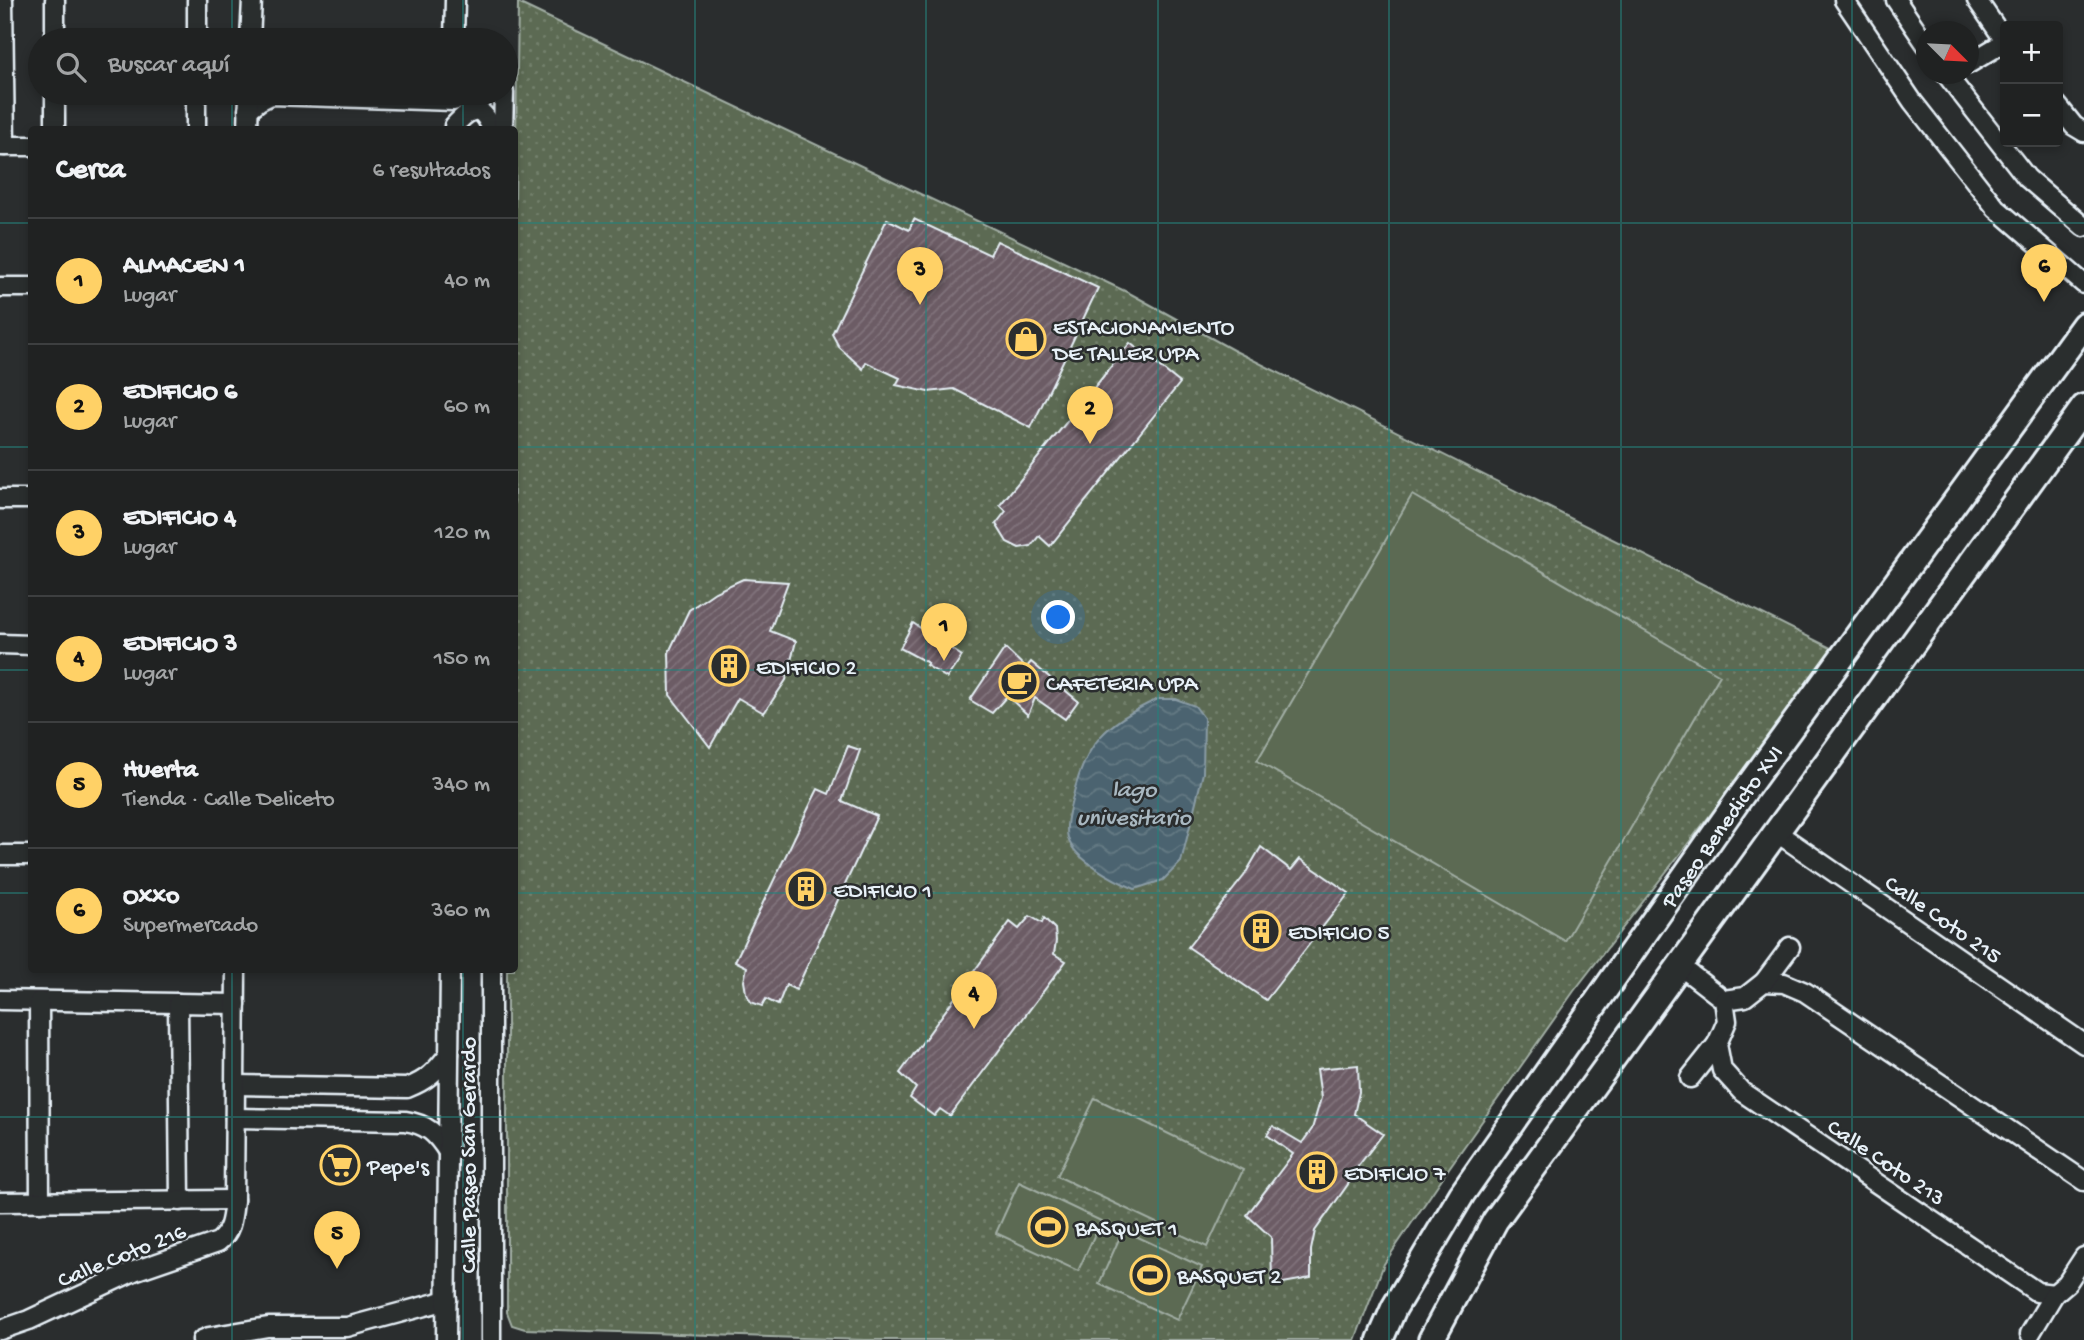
<!DOCTYPE html>
<html lang="es">
<head>
<meta charset="utf-8">
<style>
  :root { --surface:#202222; --page:#2d2f2f; --text:#f1f3f6; --muted:#a2a4a5; --line:#3d3f40; --accent:#ffd166 }
  body { margin:0; font-family:"Gochi Hand",sans-serif; background:var(--page); color:var(--text) }
  .controls { position:absolute; right:21px; top:21px; display:grid; overflow:hidden; border-radius:7px; box-shadow:0 4px 10px #0003 }
  .controls button { width:63px; height:63px; display:grid; place-items:center; padding:0; border:0; border-bottom:2px solid var(--line); background:var(--surface); color:var(--text); font:35px sans-serif }
  .compass { position:absolute; left:1916px; top:21px; width:63px; height:63px; border-radius:50%; background:var(--surface); box-shadow:0 4px 10px #0003; rotate:114deg }
  .you { position:absolute; left:1059px; top:618px; width:24px; height:24px; margin:-18px; border:5px solid #fff; border-radius:50%; background:#1a73e8; box-shadow:0 0 0 10px #1a73e833 }
  .badge { display:grid; place-items:center; width:46px; height:46px; border-radius:50%; background:var(--accent); color:#111; font-size:23px; font-weight:700 }
  .pin { position:absolute; translate:-50% -58px; filter:drop-shadow(0 2px 4px #0008) }
  .pin::after { content:''; position:absolute; top:37px; width:24px; height:21px; background:inherit; clip-path:polygon(0 0,100% 0,50% 100%) }
  .list { margin:0; padding:0; list-style:none }
  h2 { display:flex; justify-content:space-between; align-items:center; height:91px; margin:0; padding:0 28px; font-size:30px }
  h2 small { font-size:23px; font-weight:400; color:var(--muted) }
  .list li { display:grid; grid-template-columns:46px 1fr auto; gap:21px; align-items:center; box-sizing:border-box; height:126px; padding:0 28px; border-top:2px solid var(--line) }
  .list b { display:block; font-size:26px; white-space:nowrap }
  .list p { margin:0; font-size:23px; white-space:nowrap; color:var(--muted) }
  .list em { font-size:23px; font-style:normal; color:var(--muted) }
  .icon { flex:none; width:38px; height:38px; fill:none; stroke:currentColor; stroke-width:2; stroke-linecap:round; stroke-linejoin:round }
  .map { position:relative; flex:none; width:2084px; height:1340px; overflow:hidden }
  .search { position:absolute; background:var(--surface); box-shadow:0 4px 10px #0003; left:28px; top:28px; width:490px; height:77px; display:flex; align-items:center; gap:18px; box-sizing:border-box; padding:0 24px; border-radius:38px; color:var(--muted); font-size:26px }
  .panel { position:absolute; background:var(--surface); box-shadow:0 4px 10px #0003; left:28px; top:126px; width:490px; height:847px; border-radius:7px }
  .map>svg:first-child { display:block }
  .grass { fill:url(#grass-dots); stroke:#a2aea5; stroke-width:2 }
  .pitch { fill:#5b6a52; stroke:#a2aea5; stroke-width:2 }
  .water { fill:url(#water-waves); stroke:#8a9ca6; stroke-width:2 }
  .building { fill:url(#building-hatch); stroke:#e8f1f8; stroke-width:2 }
  .lines { fill:none; stroke-linecap:round; stroke-linejoin:round }
  .street-casing { stroke:#e8f1f8; stroke-width:23 }
  .secondary-casing { stroke:#e8f1f8; stroke-width:30 }
  .street { stroke:#2a2d2e; stroke-width:18 }
  .secondary { stroke:#2a2d2e; stroke-width:24 }
  .grid { fill:none; stroke:#25827c; stroke-width:2; stroke-opacity:0.55 }
  .labels { text-anchor:middle; stroke-width:5; stroke-linejoin:round; paint-order:stroke }
  .poi-label { font-size:23px; fill:#e8f1f8; stroke:#2a2d2e; text-anchor:start }
  .street-label { font-size:23px; fill:#e8f1f8; stroke:#2a2d2e }
  .water-label { font-size:24px; font-style:italic; fill:#a9b8c1; stroke:#2a2d2e }
</style>
</head>
<body>
<div class="map">
<svg width="2084" height="1340" viewBox="0 0 2084 1340">
  <defs>
    <pattern id="grass-dots" width="8" height="8" patternUnits="userSpaceOnUse" patternTransform="scale(1.75)"><rect width="8" height="8" fill="#5b6a52"/><path d="M2 2h.1M6 6h.1" fill="none" stroke="#73806c" stroke-width="1.8" stroke-linecap="round"/></pattern>
    <pattern id="water-waves" width="16" height="10" patternUnits="userSpaceOnUse" patternTransform="scale(1.75)"><rect width="16" height="10" fill="#4b636f"/><path d="M0 5q4-4 8 0t8 0" fill="none" stroke="#657a84"/></pattern>
    <pattern id="building-hatch" width="6" height="6" patternUnits="userSpaceOnUse" patternTransform="scale(1.75)"><rect width="6" height="6" fill="#6c5c65"/><path d="M-1 1l2-2M0 6l6-6M5 7l2-2" fill="none" stroke="#81747c"/></pattern>
  </defs>
  <rect width="100%" height="100%" fill="#2a2d2e"/>
  <filter id="ink" filterUnits="userSpaceOnUse"><feTurbulence type="fractalNoise" baseFrequency=".0143" numOctaves="2"/><feDisplacementMap in="SourceGraphic" scale="14" xChannelSelector="R" yChannelSelector="G"/><feConvolveMatrix kernelMatrix="1 2 1 2 8 2 1 2 1" color-interpolation-filters="sRGB"/></filter>
  <g filter="url(#ink)">
    <path class="grass" d="M518,3l613,291 102,56 604,301 -263,340 -125,177 -65,96 -29,76h-490l-340,-11 -13,-4 -5,-13v-342h7v-698z"/>
    <g class="pitch">
      <path d="M1412,495l308,180 -155,266 -308,-180z"/>
      <path d="M1095,1098l148,72 -36,77 -150,-71z"/>
      <path d="M1019,1182l82,39 -23,50 -82,-38z"/>
      <path d="M1123,1230l79,37 -25,53 -78,-36z"/>
    </g>
    <path class="water" d="M1158,699h18l19,7 9,12 -1,55 -22,89 -18,18 -28,9c-19,-8 -62,-30 -67,-51 -3,-12 1,-26 4,-38 13,-57 33,-77 86,-101z"/>
    <g class="building">
      <path d="M887,219l22,11 5,-11 76,36 7,-14 101,47 -67,140 -77,-39 -26,3 -32,-7 4,-7 -34,-16 -3,7 -24,-22 -7,-13z"/>
      <path d="M1130,343l50,40 -130,163 -11,-10 -8,10 -12,2 -12,-6 -11,-18 10,-13 -6,-6z"/>
      <path d="M743,579l45,3 -18,49 26,10 -10,39 -22,33 -26,-15 -28,49 -40,-52 -1,-43 20,-42 26,-18z"/>
      <path d="M913,623l49,33 -15,22 -21,-13 2,-2 -28,-15z"/>
      <path d="M1005,648l21,20 5,-6 47,39 -13,18 -30,-21 -7,17 -21,-19 -15,17 -22,-13z"/>
      <path d="M848,746l12,4 -18,51 35,15 -81,174 -10,-5 -8,20 -12,-6 -4,7 -11,-4 -5,-9 -2,-12 3,-14 -12,-6 76,-158 7,-14 11,5z"/>
      <path d="M1261,847l30,23 9,-11 49,34 -83,107 -78,-53 56,-71z"/>
      <path d="M1030,916l12,7 2,-5 11,11 1,12 -2,13 12,7 -116,155 -10,-7 -6,7 -24,-18 6,-10 -16,-15 110,-151 9,7z"/>
      <path d="M1358,1065l1,27 -5,22 29,20 -34,44 2,2 -36,51 -4,19v28l-39,7 -1,-48 -24,-22 46,-61 -26,-19 6,-9 29,17 10,-14 9,-31 -4,-29z"/>
    </g>
    <g class="lines">
      <g class="street-casing">
        <g id="street">
          <path d="M3,0l2,146"/>
          <path d="M1844,0l69,102 83,106 88,76"/>
          <path d="M1896,0l30,44"/>
          <path d="M1977,0l28,41"/>
          <path d="M55,40v-40"/>
          <path d="M197,40v-40"/>
          <path d="M250,40l2,-40"/>
          <path d="M454,40l1,-40"/>
          <path d="M1968,64l37,-22"/>
          <path d="M1946,74l81,104 57,49"/>
          <path d="M2058,106l16,20 10,6"/>
          <path d="M248,110l11,-9 12,-6 183,6"/>
          <path d="M454,126c16,-18 28,-24 38,4"/>
          <path d="M55,130v-37"/>
          <path d="M196,130v-37"/>
          <path d="M248,130l1,-37"/>
          <path d="M503,130l1,-37"/>
          <path d="M0,146h32"/>
          <path d="M0,287h32"/>
          <path d="M0,499h32"/>
          <path d="M0,644l32,1"/>
          <path d="M1776,832l308,212"/>
          <path d="M0,855h32"/>
          <path d="M1680,966l44,34 21,-3 19,-15 20,1 21,9 279,189"/>
          <path d="M491,970v370"/>
          <path d="M1764,982l26,-35"/>
          <path d="M0,1000l236,4"/>
          <path d="M1724,1000l3,21 -10,23 5,26 20,22 295,200 17,2 13,-11 17,-26"/>
          <path d="M39,1001l1,201"/>
          <path d="M178,1003l2,198"/>
          <path d="M1690,1078l27,-34"/>
          <path d="M235,1085l172,3c21,-8 28,-16 42,-34"/>
          <path d="M235,1118l170,3c22,3 32,13 43,31"/>
          <path d="M0,1202l234,-2"/>
          <path d="M0,1330l29,-10 105,-49 84,-29c14,-11 14,-25 16,-42l2,-230"/>
          <path d="M2030,1334l24,-40"/>
          <path d="M202,1340l7,-3 59,-10h79l100,-27"/>
          <path d="M446,1340l4,-370"/>
        </g>
      </g>
      <g class="secondary-casing">
        <g id="secondary">
          <path id="s1" d="M1380,1340l14,-32 68,-114 279,-398 343,-471"/>
          <path d="M1431,1340l64,-119 589,-814"/>
        </g>
      </g>
      <use href="#street" class="street"/>
      <use href="#secondary" class="secondary"/>
    </g>
  </g>
  <path class="grid" d="M232,0v40M463,0v40M695,0v1340M926,0v1340M1158,0v1340M1389,0v1340M1621,0v1340M1852,0v1340M232,93v37M463,93v37M0,223h32M514,223h1570M0,447h32M514,447h1570M0,670h32M514,670h1570M0,893h32M514,893h1570M232,970v370M463,970v370M0,1117h2084"/>
  <defs>
    <g id="shop-ring" transform="scale(2.0125)"><circle r="9.5" fill="#2a2d2e" stroke="#ffd166" stroke-width="1.5"/><path d="M-5-2.5h2.3a2.7 3.5 0 0 1 5.4 0H5L5.5 6h-11ZM-1.5-2.5h3a1.5 2.3 0 0 0-3 0Z" fill="#ffd166"/></g>
    <g id="building-ring" transform="scale(2.0125)"><circle r="9.5" fill="#2a2d2e" stroke="#ffd166" stroke-width="1.5"/><path d="M-4-6H4V6H1V3H-1V6H-4ZM-2.5-4.3h1.7v1.8h-1.7ZM.8-4.3h1.7v1.8H.8ZM-2.5-1h1.7V.8h-1.7ZM.8-1h1.7V.8H.8Z" fill="#ffd166"/></g>
    <g id="cafe-ring" transform="scale(2.0125)"><circle r="9.5" fill="#2a2d2e" stroke="#ffd166" stroke-width="1.5"/><path d="M-5.5-4.5H6V0H3Q3 3.5 0 3.5H-2.5Q-5.5 3.5-5.5 0ZM3-3.2v2h1.7v-2ZM-6 4.5H4V6H-6Z" fill="#ffd166"/></g>
    <g id="supermarket-ring" transform="scale(2.0125)"><circle r="9.5" fill="#2a2d2e" stroke="#ffd166" stroke-width="1.5"/><path d="M-6-5.5h2.5l.6 2H6L4.5 2H-2.5L-4.4-4H-6ZM-1.5 3.2a1.3 1.3 0 1 0 .1 0ZM3 3.2a1.3 1.3 0 1 0 .1 0Z" fill="#ffd166"/></g>
    <g id="stadium-ring" transform="scale(2.0125)"><circle r="9.5" fill="#2a2d2e" stroke="#ffd166" stroke-width="1.5"/><path d="M0-5a6.5 5 0 1 0 0 10a6.5 5 0 1 0 0-10ZM-3.5-1.8h7v3.6h-7Z" fill="#ffd166"/></g>
  </defs>
  <g fill-rule="evenodd">
    <use href="#shop-ring" x="1026" y="339"/>
    <use href="#building-ring" x="729" y="666"/>
    <use href="#cafe-ring" x="1019" y="682"/>
    <use href="#building-ring" x="806" y="889"/>
    <use href="#building-ring" x="1261" y="931"/>
    <use href="#supermarket-ring" x="340" y="1165"/>
    <use href="#building-ring" x="1317" y="1172"/>
    <use href="#stadium-ring" x="1048" y="1227"/>
    <use href="#stadium-ring" x="1150" y="1275"/>
  </g>
  <g class="labels">
    <g class="poi-label">
      <text x="1053" y="334">ESTACIONAMIENTO<tspan x="1053" dy="26">DE TALLER UPA</tspan></text>
      <text x="756" y="674">EDIFICIO 2</text>
      <text x="1046" y="690">CAFETERIA UPA</text>
      <text x="833" y="897">EDIFICIO 1</text>
      <text x="1288" y="939">EDIFICIO 5</text>
      <text x="367" y="1173">Pepe's</text>
      <text x="1344" y="1180">EDIFICIO 7</text>
      <text x="1075" y="1235">BASQUET 1</text>
      <text x="1177" y="1283">BASQUET 2</text>
    </g>
    <g class="street-label">
      <text dy="8" stroke="none"><textPath href="#s1" startOffset="618">Paseo Benedicto XVI</textPath></text>
      <text transform="translate(1944 918) rotate(35)" y="8">Calle Coto 215</text>
      <text transform="translate(467 1155) rotate(-90)" y="8">Calle Paseo San Gerardo</text>
      <text transform="translate(1887 1161) rotate(34)" y="8">Calle Coto 213</text>
      <text transform="translate(121 1254) rotate(-22)" y="8">Calle Coto 216</text>
    </g>
    <g class="water-label">
      <text x="1134" y="796">lago<tspan x="1134" dy="28">univesitario</tspan></text>
    </g>
  </g>
</svg>
<div class="controls">
<button>+</button>
<button>−</button>
</div>
<svg class="compass" viewBox="-18 -18 36 36"><path d="M0-13l5 13h-10z" fill="#e53935"/><path d="M0 13l5-13h-10z" fill="#a2a4a5"/></svg>
<div class="you"></div>
<div class="pin badge" style="left:944px;top:661px">1</div>
<div class="pin badge" style="left:1090px;top:444px">2</div>
<div class="pin badge" style="left:920px;top:305px">3</div>
<div class="pin badge" style="left:974px;top:1029px">4</div>
<div class="pin badge" style="left:337px;top:1269px">5</div>
<div class="pin badge" style="left:2044px;top:302px">6</div>
<div class="search"><svg class="icon" aria-label="search" viewBox="0 0 24 24"><circle cx="10" cy="10" r="6"/><path d="M15 15l6 6"/></svg>Buscar aquí</div>
<section class="panel">
<h2>Cerca<small>6 resultados</small></h2>
<ul class="list">
<li><span class="badge">1</span><div><b>ALMACEN 1</b><p>Lugar</p></div><em>40 m</em></li>
<li><span class="badge">2</span><div><b>EDIFICIO 6</b><p>Lugar</p></div><em>60 m</em></li>
<li><span class="badge">3</span><div><b>EDIFICIO 4</b><p>Lugar</p></div><em>120 m</em></li>
<li><span class="badge">4</span><div><b>EDIFICIO 3</b><p>Lugar</p></div><em>150 m</em></li>
<li><span class="badge">5</span><div><b>Huerta</b><p>Tienda · Calle Deliceto</p></div><em>340 m</em></li>
<li><span class="badge">6</span><div><b>Oxxo</b><p>Supermercado</p></div><em>360 m</em></li>
</ul>
</section>
</div>
</body>
</html>
